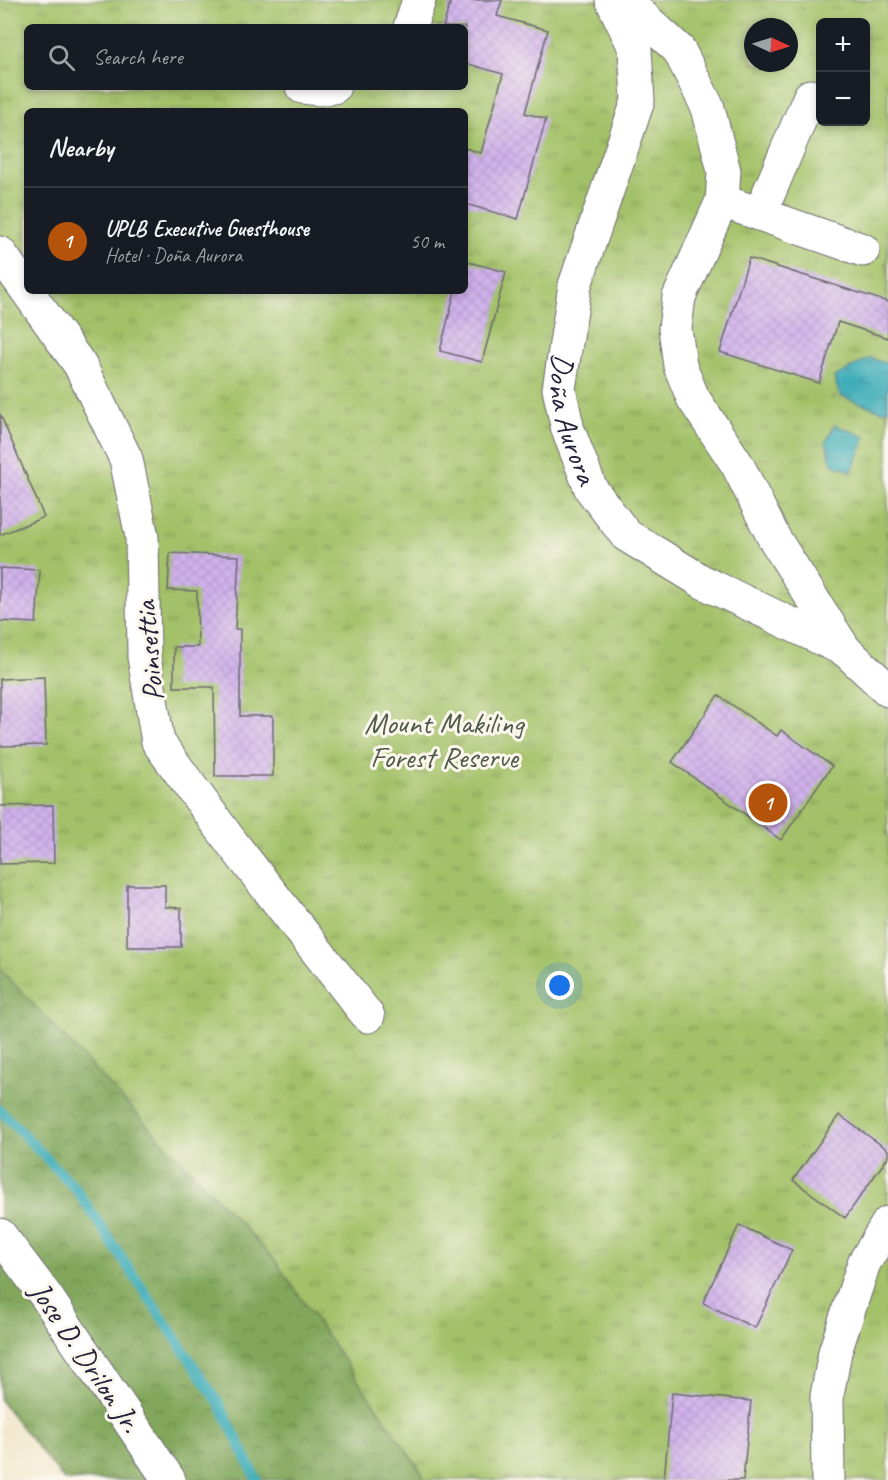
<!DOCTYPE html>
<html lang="en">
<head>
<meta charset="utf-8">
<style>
  :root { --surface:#171b24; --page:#242831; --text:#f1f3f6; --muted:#9ea1a6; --line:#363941; --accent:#b45309 }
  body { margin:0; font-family:Caveat,sans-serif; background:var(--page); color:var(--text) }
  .controls { position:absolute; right:18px; top:18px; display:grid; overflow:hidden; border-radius:9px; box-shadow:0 3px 9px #0003 }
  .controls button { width:54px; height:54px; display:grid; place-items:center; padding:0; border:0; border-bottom:2px solid var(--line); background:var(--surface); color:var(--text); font:30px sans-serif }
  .compass { position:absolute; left:744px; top:18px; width:54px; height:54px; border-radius:50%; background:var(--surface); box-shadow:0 3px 9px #0003; rotate:94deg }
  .you { position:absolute; left:560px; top:986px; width:21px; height:21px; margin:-15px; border:4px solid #fff; border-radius:50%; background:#1a73e8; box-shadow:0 0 0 9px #1a73e833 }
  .badge { display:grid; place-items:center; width:39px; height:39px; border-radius:50%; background:var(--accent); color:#fff; font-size:20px; font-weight:700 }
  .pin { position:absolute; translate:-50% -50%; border:3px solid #fff; box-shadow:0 2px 6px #0006 }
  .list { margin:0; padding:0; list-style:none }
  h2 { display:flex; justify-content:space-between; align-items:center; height:78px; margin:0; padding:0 24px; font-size:26px }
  h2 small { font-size:20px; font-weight:400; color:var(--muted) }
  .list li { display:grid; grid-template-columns:39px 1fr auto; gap:18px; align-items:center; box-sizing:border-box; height:108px; padding:0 24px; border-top:2px solid var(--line) }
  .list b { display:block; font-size:22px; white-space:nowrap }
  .list p { margin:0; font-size:20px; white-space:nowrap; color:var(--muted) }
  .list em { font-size:20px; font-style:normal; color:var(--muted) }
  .icon { flex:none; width:33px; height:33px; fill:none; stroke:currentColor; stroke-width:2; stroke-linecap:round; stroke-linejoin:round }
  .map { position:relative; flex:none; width:888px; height:1480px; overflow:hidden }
  .search { position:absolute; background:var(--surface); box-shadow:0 3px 9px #0003; left:24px; top:24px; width:444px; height:66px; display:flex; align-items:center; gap:15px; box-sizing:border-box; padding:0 21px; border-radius:9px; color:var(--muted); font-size:22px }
  .panel { position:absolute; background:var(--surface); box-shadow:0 3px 9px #0003; left:24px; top:108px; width:444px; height:186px; border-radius:9px }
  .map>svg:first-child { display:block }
  .forest { fill:url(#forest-crowns); stroke:#52644c; stroke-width:1.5 }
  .park { fill:url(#park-tufts); stroke:#627252; stroke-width:1.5; fill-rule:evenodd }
  .water { fill:url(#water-ripples); stroke:#2e677a; stroke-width:1.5 }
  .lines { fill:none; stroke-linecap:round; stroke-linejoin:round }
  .stream { stroke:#3bacb8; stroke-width:10 }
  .building { fill:url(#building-cross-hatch) }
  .minor-casing { stroke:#6b686f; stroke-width:35 }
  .minor { stroke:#fff; stroke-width:33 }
  .labels { text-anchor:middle; stroke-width:6; stroke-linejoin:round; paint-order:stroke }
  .street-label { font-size:30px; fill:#22223b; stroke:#fbf7ec }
  .park-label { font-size:30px; fill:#4f5a4b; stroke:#fbf7ec }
</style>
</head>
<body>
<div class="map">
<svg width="888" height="1480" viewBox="0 0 888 1480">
  <defs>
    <pattern id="forest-crowns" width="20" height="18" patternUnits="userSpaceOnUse" patternTransform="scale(1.5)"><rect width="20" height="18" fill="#82a75c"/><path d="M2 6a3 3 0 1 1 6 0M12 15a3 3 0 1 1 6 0" fill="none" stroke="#6a884d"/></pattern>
    <pattern id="park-tufts" width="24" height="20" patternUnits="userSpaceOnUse" patternTransform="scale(1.5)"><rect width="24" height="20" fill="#a3c168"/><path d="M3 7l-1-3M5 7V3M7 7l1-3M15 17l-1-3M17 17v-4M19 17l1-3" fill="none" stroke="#849c57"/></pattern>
    <pattern id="water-ripples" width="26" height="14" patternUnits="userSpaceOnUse" patternTransform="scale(1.5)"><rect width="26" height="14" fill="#3bacb8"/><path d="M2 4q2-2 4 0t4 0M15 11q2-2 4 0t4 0" fill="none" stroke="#318c97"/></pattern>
    <pattern id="building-cross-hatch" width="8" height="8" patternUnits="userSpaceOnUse" patternTransform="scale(1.5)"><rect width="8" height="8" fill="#d1b2ec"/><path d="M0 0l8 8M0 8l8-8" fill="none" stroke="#b399cb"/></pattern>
  </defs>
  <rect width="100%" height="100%" fill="#fbf7ec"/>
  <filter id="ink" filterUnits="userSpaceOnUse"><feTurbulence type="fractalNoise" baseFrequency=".0167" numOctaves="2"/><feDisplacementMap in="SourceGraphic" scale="12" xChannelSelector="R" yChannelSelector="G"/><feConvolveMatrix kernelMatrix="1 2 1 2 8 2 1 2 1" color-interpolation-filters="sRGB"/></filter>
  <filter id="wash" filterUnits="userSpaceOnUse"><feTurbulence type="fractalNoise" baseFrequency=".008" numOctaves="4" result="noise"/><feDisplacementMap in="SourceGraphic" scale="24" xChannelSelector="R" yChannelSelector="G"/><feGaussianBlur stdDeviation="1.35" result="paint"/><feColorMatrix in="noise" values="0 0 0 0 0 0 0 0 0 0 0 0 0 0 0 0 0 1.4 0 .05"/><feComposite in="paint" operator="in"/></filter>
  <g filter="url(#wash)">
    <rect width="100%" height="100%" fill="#f3e9d0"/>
    <path class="forest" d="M0,969l274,290 148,214 2,7h-360l-64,-80z"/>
    <path class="park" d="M0,0h888v1480h-464l-2,-7 -148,-214 -274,-290zM820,22h46v100h-46zM27,27h438v60h-438zM753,27h36v36h-36zM27,111h438v180h-438z"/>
    <g class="water">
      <path d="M870,358l18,6v45l-6,2 -42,-15 -6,-19z"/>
      <path d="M835,425l31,12 -14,34 -20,-7 -6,-22z"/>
    </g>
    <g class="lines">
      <path class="stream" d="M0,1110l76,79 144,216 37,75"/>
    </g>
    <g id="blocks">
      <g class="building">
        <path d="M451,0h51l-5,16 51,14 -23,83 21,6 -28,100 -53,-15v-56l16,5 22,-79 -38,-11v-36h-22z"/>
        <path d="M749,258l139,44v36l-50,-16 -19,61 -99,-31z"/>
        <path d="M465,261l41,11 -24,90 -42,-11 15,-60h10z"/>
        <path d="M0,414l44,103 -44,18z"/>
        <path d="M170,553l69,3 -4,73h5v87h33v60h-58l-1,-89h-40v-40h24l-1,-56 -29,-1z"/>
        <path d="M0,568l40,2 -4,53 -36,-2z"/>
        <path d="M44,677l2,68 -46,1v-67z"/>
        <path d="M718,695l59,41 4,-6 51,36 -51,74 -109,-78z"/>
        <path d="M53,805l1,58 -54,1v-58z"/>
        <path d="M127,885h38v22l16,1v39h-54z"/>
        <path d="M839,1115l49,35v7l-43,61 -52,-38z"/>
        <path d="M739,1225l53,25 -37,78 -52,-25z"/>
        <path d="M672,1393l79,8 -8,79h-79z"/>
      </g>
    </g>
  </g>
  <g filter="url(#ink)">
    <use href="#blocks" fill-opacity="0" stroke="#6b686f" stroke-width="1.5"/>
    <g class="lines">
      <g class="minor-casing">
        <g id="minor">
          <path id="s1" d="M612,0l23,48 3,53 -63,184 -16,104 9,41 23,59 35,46 77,47 142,68 43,40"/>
          <path d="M619,0l21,14 39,36 29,58 16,63 -2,30 -43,96 -4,31 5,38 13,32 44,66 37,74 71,112"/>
          <path d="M410,27l9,-27"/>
          <path d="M302,87l18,2 14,-2"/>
          <path d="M722,201l141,49"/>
          <path d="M760,214l50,-118"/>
          <path d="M0,253l80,112 46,94 16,78 2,120 14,85 74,101 136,173"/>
          <path d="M0,1235l46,61 123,184"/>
          <path d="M828,1480l-1,-84 8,-44 29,-89 24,-40"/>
        </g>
      </g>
      <use href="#minor" class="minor"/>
    </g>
  </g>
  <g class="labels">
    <g class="street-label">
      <text dy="10" stroke="none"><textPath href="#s1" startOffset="438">Doña Aurora</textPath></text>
      <text transform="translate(149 651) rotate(-95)" y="10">Poinsettia</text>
      <text transform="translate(86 1357) rotate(56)" y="10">Jose D. Drilon Jr.</text>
    </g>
    <g class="park-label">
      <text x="444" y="733">Mount Makiling<tspan x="444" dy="34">Forest Reserve</tspan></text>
    </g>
  </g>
</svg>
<div class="controls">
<button>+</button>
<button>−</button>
</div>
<svg class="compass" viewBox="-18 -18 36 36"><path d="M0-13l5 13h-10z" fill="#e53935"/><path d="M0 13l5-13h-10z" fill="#9ea1a6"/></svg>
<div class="you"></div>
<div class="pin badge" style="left:768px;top:803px">1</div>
<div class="search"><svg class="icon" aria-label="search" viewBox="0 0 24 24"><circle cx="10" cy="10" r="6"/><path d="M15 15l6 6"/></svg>Search here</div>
<section class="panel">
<h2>Nearby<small></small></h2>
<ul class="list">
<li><span class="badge">1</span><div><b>UPLB Executive Guesthouse</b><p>Hotel · Doña Aurora</p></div><em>50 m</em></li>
</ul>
</section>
</div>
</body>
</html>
